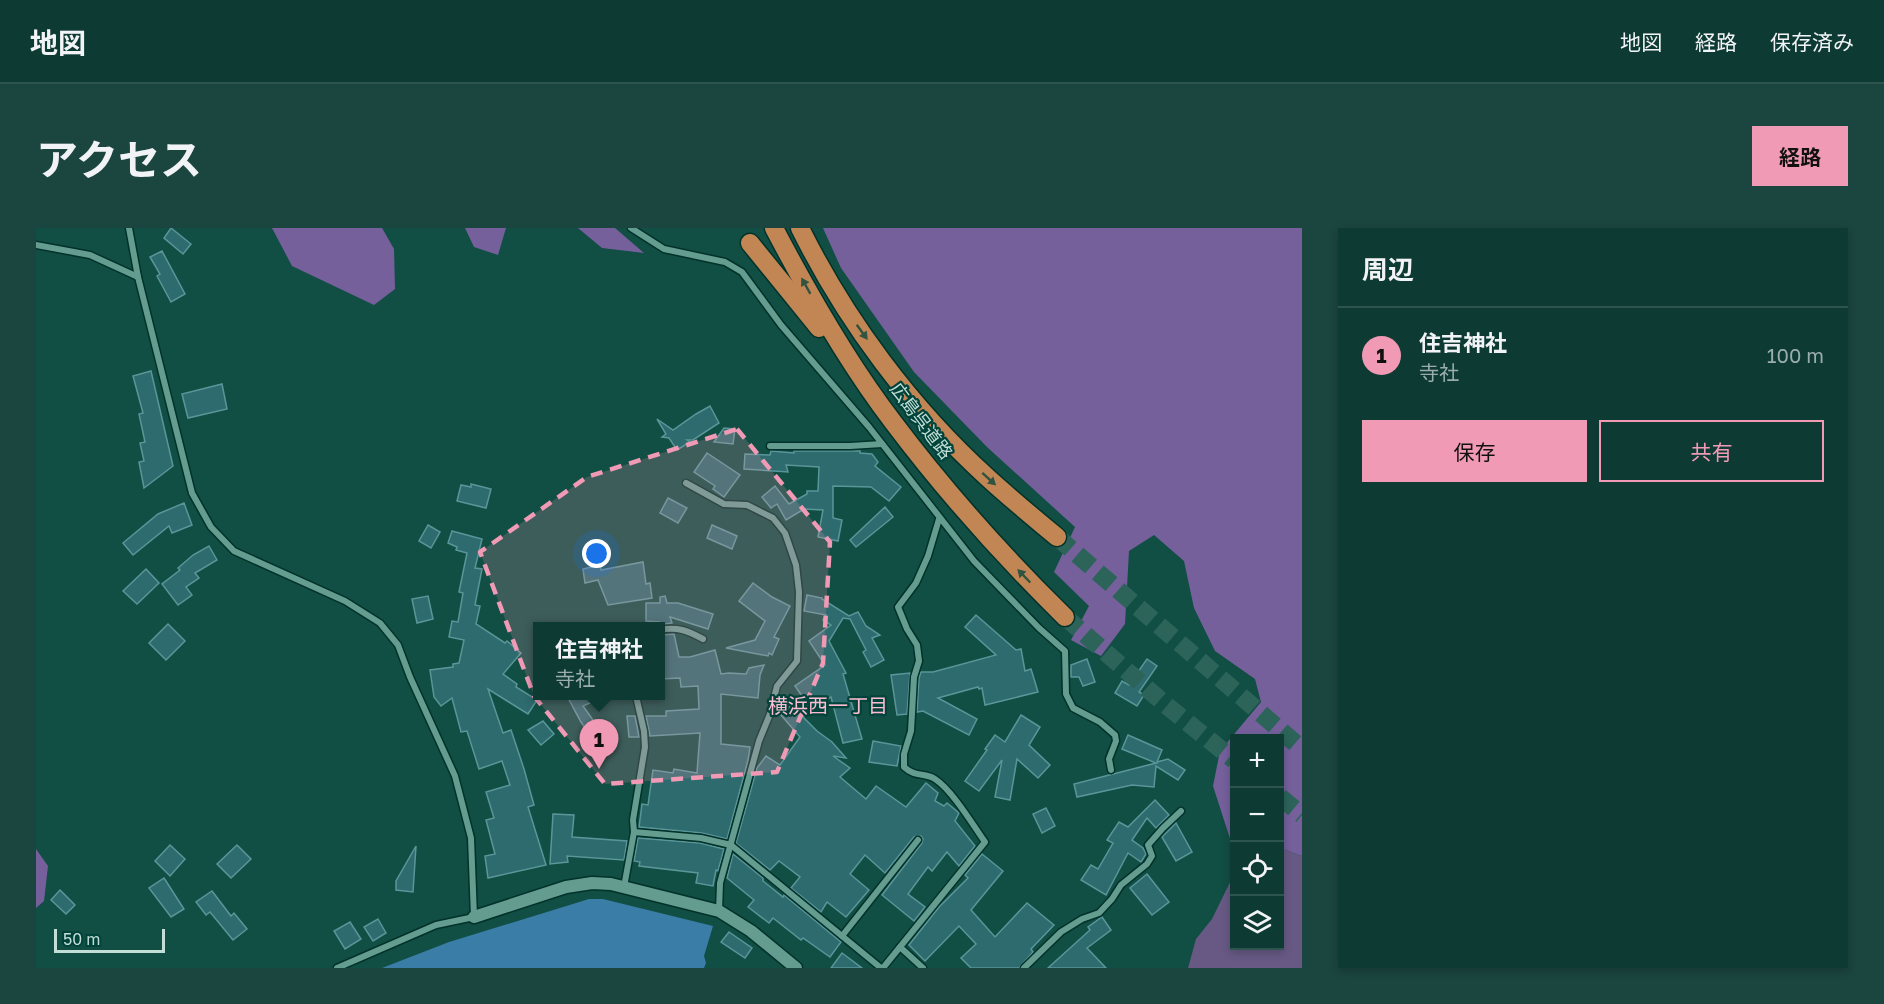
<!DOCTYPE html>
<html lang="ja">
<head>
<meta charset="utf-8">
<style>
  :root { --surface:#0d3a33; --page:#1b453f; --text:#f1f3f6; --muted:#9aadac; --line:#2d544e; --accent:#f09ab5 }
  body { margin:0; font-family:"Golos Text","Noto Sans JP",sans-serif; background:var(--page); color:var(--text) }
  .controls { position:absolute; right:18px; bottom:18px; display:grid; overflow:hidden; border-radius:0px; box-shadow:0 3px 9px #0003 }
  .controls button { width:54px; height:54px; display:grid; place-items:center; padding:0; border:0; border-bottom:2px solid var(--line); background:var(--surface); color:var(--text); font:30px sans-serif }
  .scale { position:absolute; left:18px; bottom:15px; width:111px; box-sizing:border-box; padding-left:6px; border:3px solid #c2ded7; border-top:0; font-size:16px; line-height:21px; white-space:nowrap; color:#c2ded7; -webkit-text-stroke:4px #00433a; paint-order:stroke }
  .you { position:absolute; left:561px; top:326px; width:21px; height:21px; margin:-15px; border:4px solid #fff; border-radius:50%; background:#1a73e8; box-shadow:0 0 0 9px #1a73e833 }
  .badge { display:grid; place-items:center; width:39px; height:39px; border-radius:50%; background:var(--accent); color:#111; font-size:20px; font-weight:700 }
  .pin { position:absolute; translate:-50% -50px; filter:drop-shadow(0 2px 3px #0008) }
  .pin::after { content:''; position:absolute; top:32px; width:21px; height:18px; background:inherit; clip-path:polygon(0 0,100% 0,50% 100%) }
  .popup { position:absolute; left:497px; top:394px; width:132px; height:78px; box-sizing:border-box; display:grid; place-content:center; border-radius:0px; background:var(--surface); filter:drop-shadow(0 2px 4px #0005); font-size:20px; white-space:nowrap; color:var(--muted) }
  .popup b { font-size:22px; color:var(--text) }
  .popup::after { content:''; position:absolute; left:50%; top:100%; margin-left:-12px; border:12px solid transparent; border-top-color:var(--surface) }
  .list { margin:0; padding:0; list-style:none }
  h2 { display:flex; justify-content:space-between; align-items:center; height:78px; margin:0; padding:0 24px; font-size:26px }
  h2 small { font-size:20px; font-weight:400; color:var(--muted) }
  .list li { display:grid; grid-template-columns:39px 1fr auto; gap:18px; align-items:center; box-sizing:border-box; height:96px; padding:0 24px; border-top:2px solid var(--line) }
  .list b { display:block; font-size:22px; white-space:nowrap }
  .list p { margin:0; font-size:20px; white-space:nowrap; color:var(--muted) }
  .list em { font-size:20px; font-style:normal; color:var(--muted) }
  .actions { display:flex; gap:12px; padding:18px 24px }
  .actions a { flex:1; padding:14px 0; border:2px solid var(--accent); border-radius:0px; text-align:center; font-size:21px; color:var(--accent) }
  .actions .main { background:var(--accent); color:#111 }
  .icon { flex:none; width:33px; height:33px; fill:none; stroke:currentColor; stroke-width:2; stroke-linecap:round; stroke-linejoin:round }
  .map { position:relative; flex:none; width:1266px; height:740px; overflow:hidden; border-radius:0px }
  header { display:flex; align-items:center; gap:36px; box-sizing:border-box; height:84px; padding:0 30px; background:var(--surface); border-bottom:2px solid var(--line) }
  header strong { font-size:28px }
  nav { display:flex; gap:33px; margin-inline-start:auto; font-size:21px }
  .intro { display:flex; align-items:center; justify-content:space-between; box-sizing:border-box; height:144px; padding:0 36px }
  h1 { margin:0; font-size:42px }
  .button { padding:15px 27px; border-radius:0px; background:var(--accent); color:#111; font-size:21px; font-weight:700 }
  main { display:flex; gap:36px; padding:0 36px }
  aside { flex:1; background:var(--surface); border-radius:0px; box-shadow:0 3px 9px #0003 }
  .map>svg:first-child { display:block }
  .green { fill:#675984 }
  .forest { fill:#75609c }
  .water { fill:#3a7da7 }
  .building { fill:#2e6b6e; stroke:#5a9699; stroke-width:1.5 }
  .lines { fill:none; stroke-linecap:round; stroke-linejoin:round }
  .highway-tunnel { stroke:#2c645a; stroke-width:18; stroke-dasharray:18 9; stroke-linecap:butt }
  .street-casing { stroke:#02322a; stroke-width:9 }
  .secondary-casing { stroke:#02322a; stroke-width:15 }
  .highway-casing { stroke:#02322a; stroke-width:21 }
  .street { stroke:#649c90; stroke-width:6 }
  .secondary { stroke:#649c90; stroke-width:12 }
  .highway { stroke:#c18654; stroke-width:18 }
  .oneway { fill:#305440 }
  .marked { fill:#f09ab5; fill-opacity:0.2; stroke:#f09ab5; stroke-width:4.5; stroke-dasharray:12 8; stroke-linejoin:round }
  .labels { text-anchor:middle; stroke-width:4.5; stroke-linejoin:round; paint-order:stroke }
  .street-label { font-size:18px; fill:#c2ded7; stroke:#00433a }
  .neighbourhood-label { font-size:20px; fill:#febcd0; stroke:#00433a }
</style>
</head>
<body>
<header>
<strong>地図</strong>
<nav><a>地図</a><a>経路</a><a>保存済み</a></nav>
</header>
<div class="intro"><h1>アクセス</h1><a class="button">経路</a></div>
<main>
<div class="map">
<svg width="1266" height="740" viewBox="0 0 1266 740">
  <rect width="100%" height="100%" fill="#114e44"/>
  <path class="green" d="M1244,620l22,8v112h-114l8,-29 16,-20 22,-45v72h46z"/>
  <g class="forest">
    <path d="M236,0h110l12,21 1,40 -21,16 -82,-39z"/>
    <path d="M429,0h41l-8,27 -24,-8z"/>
    <path d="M542,0h37l29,25 -42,-5z"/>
    <path d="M787,0h479v628l-22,-8v-109h-46v112l-21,-65 7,-35 41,-49 -6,-23 -40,-28 -21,-43 -10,-47 -30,-26 -25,16 -4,73 -24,32 -30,-16 18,-34 -35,-34 21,-45 -88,-80 -73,-75 -73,-104z"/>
    <path d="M0,621l12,17 -4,35 -8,7z"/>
  </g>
  <path class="water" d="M553,671h14l110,27 -9,30 2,7 -2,5h-322l67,-26z"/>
  <g class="building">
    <path d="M135,0l20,16 -8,10 -19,-16z"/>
    <path d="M126,23l23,43 -14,8 -14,-26 3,-2 -10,-17z"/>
    <path d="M115,143l22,95 -29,22 -5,-26 5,-1 -4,-18 5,-1 -6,-28 4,-1 -10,-37z"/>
    <path d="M186,156l5,25 -39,9 -6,-24z"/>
    <path d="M674,178l9,17 -26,17h-6l3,2 -13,8 -8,-12 -7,-1 4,-3 -9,-15 16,11 23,-16z"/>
    <path d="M688,200l11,1 -2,15 -19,-2z"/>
    <path d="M735,223l23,2v-2h66v2l12,1 6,8 -3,4 26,21 -12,14 -18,-14 -38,-1v32l9,2 -4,21 -20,-4 5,-27 -19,-1 -18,11 -9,-16 -6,4 -9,-11 13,-11 14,18 18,-10v-3h11l1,-24 -33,-2 2,7 -44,-3 1,-15 25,1z"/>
    <path d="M671,225l33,22 -16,22 -11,-8 2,-3 -21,-14z"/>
    <path d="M435,256l20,5 -5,19 -29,-7 4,-16 10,2z"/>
    <path d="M632,270l19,10 -9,15 -18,-10z"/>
    <path d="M148,275l8,22 -20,8 -3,-7 -36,29 -10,-12 35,-29z"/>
    <path d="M849,279l8,10 -37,30 -6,-7z"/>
    <path d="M392,297l12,7 -9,16 -12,-7z"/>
    <path d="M676,297l25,11 -5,13 -25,-11z"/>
    <path d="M416,303l30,8 -7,29 7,1 -7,36 5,1 -4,18 29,19 2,-2 14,12 -18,21 14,10 -1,3 21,13 -9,14 -40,-25 15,44 8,-3 13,39 10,36 -6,2 18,58 -58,13 -3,-22 10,-2 -9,-34 8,-2 -8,-26 24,-7 -8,-24 -23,8 -12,-38 -6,1 -9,-34 -11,8 -7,-9 -4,-27 23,-3v-3l6,-1 5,-23 -15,-3 3,-16 6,1 5,-29 -4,-1 8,-39 -11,-3 1,-3 -9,-4z"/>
    <path d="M173,318l8,14 -22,13 4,5 -13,9 6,8 -14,10 -16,-21 18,-14 -2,-2 15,-13z"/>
    <path d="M607,334l3,22 4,-1 2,15 -44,7 -10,-25 -13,3 -2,-14 17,-4 1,5z"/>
    <path d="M110,341l13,14 -22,21 -14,-13z"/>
    <path d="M717,355l19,14 18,9 -16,31 5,2 -7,16 -3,-2 -1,3 -42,-8 29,-8 10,-19 -26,-20z"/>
    <path d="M771,367l15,3v1l27,17 9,-4 8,14 14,9 -8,3 12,22 -13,7 -8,-15 3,-2 -16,-31 -7,-1 -14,23 17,32 -3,1 19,65 -19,4 -12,-46 -28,20 14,14 15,11 14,16 -13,-2 17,12 -10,9 26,22 10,-13 30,21 20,-24 12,10 -3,8 9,5 3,-3 12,10 -4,8 20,25 -16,20 -12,-14 -15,19 -4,-4 -20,27 17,13 -11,14 -32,-26 40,-52 1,-4 -2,-3 -7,1 -29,36 -20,-18 -15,19 19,16 -23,27 -19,-15 -6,10 -30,-24 9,-11 -21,-16 -9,9 -34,-27 21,-75 9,-12 14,9 20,-28 -19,-22 21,-19 -7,-10 30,-21 -16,-24 22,-16 -8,-5 3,-5 -22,-4z"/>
    <path d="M392,368l5,23 -16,4 -5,-24z"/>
    <path d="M629,368l2,7h11l35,11 -5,15 -38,-12 2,6 -12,2v-3l-14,-1v-18h14v-6z"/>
    <path d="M940,387l40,35 5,-1 4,22 6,-2 7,23 -53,13 -3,-17 -3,1 -1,-2 -40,11 39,21 -8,16 -46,-24 -6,1 2,-34 2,-6h12l63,-17 -31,-28z"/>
    <path d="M132,396l17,17 -19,19 -17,-17z"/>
    <path d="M638,406l5,23h11l25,-7 6,24 8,-1 17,1 3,-6 15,-3 -4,10 -2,23 -37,-4v50l29,3 -2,13 -21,79 -25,-6 -63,-6 3,-23 6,1 5,-35 20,3 1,-4 23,4 3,-40 -50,3 -4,-20h20v-5l33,-2 -1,-23 -17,1 -1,-9 -20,1v-44z"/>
    <path d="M1051,431l8,23 -12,4 -4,-9h-8v-12z"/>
    <path d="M1111,431l10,7 -18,26 5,3 -7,11 -22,-13 7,-12 7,4z"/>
    <path d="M874,445l-3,41 -10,1 -6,-40z"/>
    <path d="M531,468h38l-22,10 15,21 -9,7 -8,-12z"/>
    <path d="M985,487l19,12 -11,18 21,20 -12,13 -21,-19 -7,41 -15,-3 7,-37 -23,31 -14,-10 22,-31 -2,-1 10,-14 10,7z"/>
    <path d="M591,488h8l4,21h-10z"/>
    <path d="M507,493l11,13 -13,11 -13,-15z"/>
    <path d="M1092,507l34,15 -5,12 11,-3 17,11 -7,10 -22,-14 -2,21 -22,-2 -55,12 -3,-13 82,-21 -34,-14z"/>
    <path d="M837,513l28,5 -4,20 -28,-4z"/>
    <path d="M1119,572l14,15 -13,13 -9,-10 -15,22 11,8 3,6 -5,8 -13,-9 -22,42 -25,-15 10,-15 7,4 15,-26 -6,-3 12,-18 9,5z"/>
    <path d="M1010,580l9,18 -13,7 -9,-19z"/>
    <path d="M517,586l21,1 -2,22 55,4 -3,19 -57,-4 1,6 -18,2z"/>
    <path d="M1140,595l16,29 -16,9 -14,-24z"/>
    <path d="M602,610l62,5 24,6 -6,22 -2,-1 -3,16 -17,-3 2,-10 -59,-7 1,-4 -6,-1z"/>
    <path d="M134,617l15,14 -15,17 -15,-15z"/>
    <path d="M201,617l14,14 -20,19 -14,-14z"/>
    <path d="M380,618l-3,46 -17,-2v-9z"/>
    <path d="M697,626l30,24v3l20,16 1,-2 57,47 -11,15 -27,-19 -2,2 -28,-22 -4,5 -21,-16 6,-7 -27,-22z"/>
    <path d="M946,626l21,17 -32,39 24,27 32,-34 27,22 -23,24 2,3 -14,16h-48l-10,-10 15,-14 -17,-18 -34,35 -16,-16 30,-38 29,-29 -3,-3z"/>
    <path d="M1111,646l22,28 -17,13 -22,-27z"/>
    <path d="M128,650l20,31 -13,8 -22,-29z"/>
    <path d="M24,662l15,15 -9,9 -15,-14z"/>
    <path d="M176,663l19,25 3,-3 13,16 -14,11 -23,-28 -4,3 -10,-13z"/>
    <path d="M1066,689l9,13 -24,18 19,20h-58l42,-38 -2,-3z"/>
    <path d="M342,691l8,14 -13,8 -9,-14z"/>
    <path d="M314,694l11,17 -16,10 -11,-18z"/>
    <path d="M693,704l23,16 -7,10 -24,-16z"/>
    <path d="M806,725l20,15h-31z"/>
  </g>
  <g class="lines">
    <g class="highway-tunnel">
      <path d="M1021,309l245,212"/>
      <path d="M1029,389l101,88 68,55"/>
      <path d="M1244,569l22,18"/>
    </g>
    <g class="street-casing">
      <g id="street">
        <path d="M93,0l9,49 54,216 19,34 23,24 111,50 35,22 18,22 12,32 45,99 16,62 3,79 -38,8 -99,43"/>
        <path d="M595,0l33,21 61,13 17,10 39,53 88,102 105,134 65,67 26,23 1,43 7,14 27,14 15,13 1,6 -7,18 2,11"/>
        <path d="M0,17l54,10 48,22"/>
        <path d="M734,218h80l32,-2"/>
        <path d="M650,255l38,21 23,1 26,13 12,15 11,32 3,27 -2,69 -20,25 -7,28 -11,27 -39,142 -1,28"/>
        <path d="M624,402c17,-4 28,1 43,9"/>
        <path d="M598,604l67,6 30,7 150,123"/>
        <path d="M588,659l10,-55 -1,-12 12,-73 -1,-16 -8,-35"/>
        <path d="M806,708l76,-96"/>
        <path d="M864,719l23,21"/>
        <path d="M847,740l102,-126c-12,-17 -33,-52 -50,-63 -11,-7 -19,-1 -31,-12v-13l7,-23 3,-54 5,-16 -2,-16 -10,-16 -9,-22 18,-24 12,-27 11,-37"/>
        <path d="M988,740l37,-36 21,-13 17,-6 13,-14 9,-14 26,-21 5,-8 -4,-11 15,-17 18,-17"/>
      </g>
    </g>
    <g class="secondary-casing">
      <path id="secondary" d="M438,689l92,-30 26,-4 19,1 108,27 32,20 45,37"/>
    </g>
    <g class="highway-casing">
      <g id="highway">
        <path d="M738,0c35,67 73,134 119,194 52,69 110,134 172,195"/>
        <path d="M764,0c46,93 111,180 188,250 22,20 46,40 69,59"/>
        <path d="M714,15l69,85"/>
      </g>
    </g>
    <use href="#street" class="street"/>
    <use href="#secondary" class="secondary"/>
    <use href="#highway" class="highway"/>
  </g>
  <defs><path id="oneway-solid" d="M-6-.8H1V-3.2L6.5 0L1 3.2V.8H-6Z" transform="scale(1.5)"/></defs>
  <g class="oneway">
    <use href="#oneway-solid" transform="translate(770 58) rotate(-119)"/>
    <use href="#oneway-solid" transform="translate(826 104) rotate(54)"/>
    <use href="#oneway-solid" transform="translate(953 251) rotate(42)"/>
    <use href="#oneway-solid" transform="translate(988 348) rotate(-134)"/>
  </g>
  <path class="marked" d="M701,201l93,113 -7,121 -46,109 -172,12 -71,-88 -54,-144 107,-75z"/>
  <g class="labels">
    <g class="street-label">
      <text transform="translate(885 193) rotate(53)" y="6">広島呉道路</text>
    </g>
    <g class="neighbourhood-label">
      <text x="792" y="485">横浜西一丁目</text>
    </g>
  </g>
</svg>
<div class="controls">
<button>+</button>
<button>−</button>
<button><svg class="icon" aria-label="locate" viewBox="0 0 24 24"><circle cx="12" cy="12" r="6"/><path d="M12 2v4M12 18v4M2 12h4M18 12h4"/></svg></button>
<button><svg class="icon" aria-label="layers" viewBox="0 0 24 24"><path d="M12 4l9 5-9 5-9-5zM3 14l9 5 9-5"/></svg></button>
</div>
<div class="scale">50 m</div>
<div class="you"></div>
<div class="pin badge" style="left:563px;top:541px">1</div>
<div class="popup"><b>住吉神社</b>寺社</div>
</div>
<aside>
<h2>周辺<small></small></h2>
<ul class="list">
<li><span class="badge">1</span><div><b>住吉神社</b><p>寺社</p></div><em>100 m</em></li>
</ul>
<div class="actions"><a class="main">保存</a><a>共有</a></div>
</aside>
</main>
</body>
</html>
